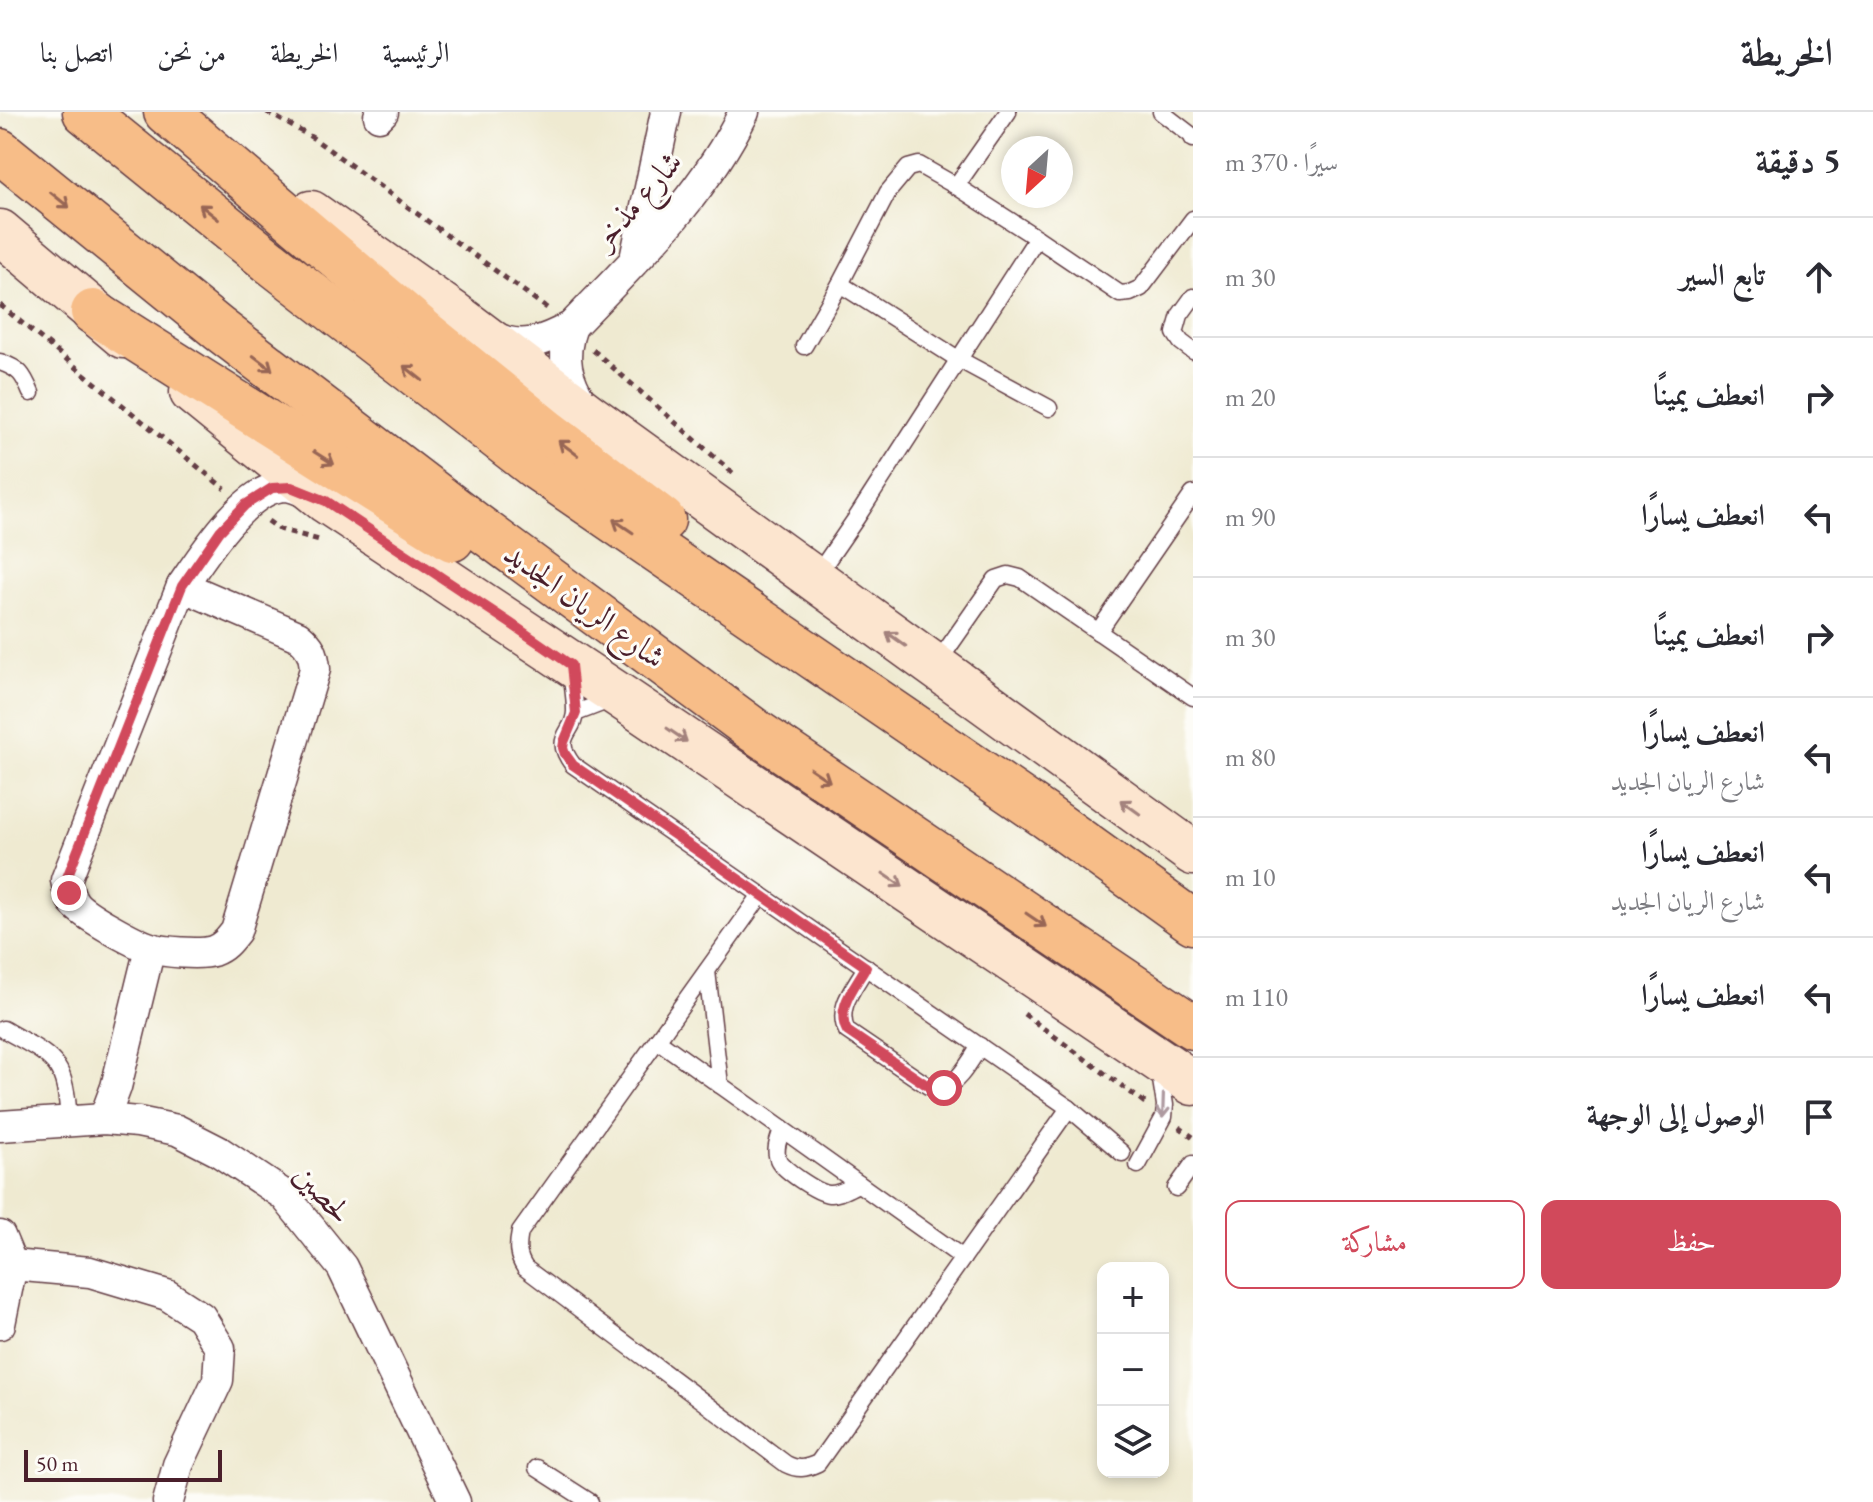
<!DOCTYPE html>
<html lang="ar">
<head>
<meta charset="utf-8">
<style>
  :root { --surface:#fff; --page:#f2f2f3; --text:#2b2b33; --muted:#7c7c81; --line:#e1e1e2; --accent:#d1495b }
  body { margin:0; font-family:"EB Garamond",Amiri,serif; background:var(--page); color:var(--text); direction:rtl }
  .controls { position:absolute; right:24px; bottom:24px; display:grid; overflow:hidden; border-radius:16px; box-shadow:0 4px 12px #0003 }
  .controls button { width:72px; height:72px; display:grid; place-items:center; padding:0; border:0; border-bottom:2px solid var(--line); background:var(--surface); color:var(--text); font:40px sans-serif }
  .compass { position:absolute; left:1001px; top:24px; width:72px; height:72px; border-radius:50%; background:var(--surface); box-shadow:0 4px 12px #0003; rotate:206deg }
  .scale { position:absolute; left:24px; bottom:20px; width:198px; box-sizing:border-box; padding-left:8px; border:4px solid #4a1f2b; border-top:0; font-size:22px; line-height:28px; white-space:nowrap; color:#4a1f2b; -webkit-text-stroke:6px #fdfcf7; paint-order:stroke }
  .stop { position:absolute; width:24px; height:24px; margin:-18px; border:6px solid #d1495b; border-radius:50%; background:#fff }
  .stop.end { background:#d1495b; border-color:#fff; box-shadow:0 2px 8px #0008 }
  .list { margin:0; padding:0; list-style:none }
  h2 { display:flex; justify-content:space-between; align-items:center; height:104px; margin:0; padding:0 32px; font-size:34px }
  h2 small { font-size:26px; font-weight:400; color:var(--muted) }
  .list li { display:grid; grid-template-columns:52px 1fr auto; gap:24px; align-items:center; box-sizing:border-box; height:120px; padding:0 32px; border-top:2px solid var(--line) }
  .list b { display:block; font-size:30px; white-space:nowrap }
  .list p { margin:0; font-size:26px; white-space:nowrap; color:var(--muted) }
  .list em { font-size:26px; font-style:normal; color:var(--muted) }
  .actions { display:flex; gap:16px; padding:24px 32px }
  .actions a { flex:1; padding:18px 0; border:2px solid var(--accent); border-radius:16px; text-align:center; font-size:28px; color:var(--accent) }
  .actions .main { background:var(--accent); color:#fff }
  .icon { flex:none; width:44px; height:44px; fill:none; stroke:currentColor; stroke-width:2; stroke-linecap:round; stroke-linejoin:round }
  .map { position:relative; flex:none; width:1193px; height:1390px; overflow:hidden; direction:ltr }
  header { display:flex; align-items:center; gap:48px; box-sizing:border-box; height:112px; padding:0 40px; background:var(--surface); border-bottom:2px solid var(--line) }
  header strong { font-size:38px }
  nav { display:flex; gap:44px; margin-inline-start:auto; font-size:28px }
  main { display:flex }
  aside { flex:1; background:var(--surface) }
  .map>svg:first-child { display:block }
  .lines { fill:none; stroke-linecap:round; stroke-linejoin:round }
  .lane-casing { stroke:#633d44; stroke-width:19 }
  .street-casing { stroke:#633d44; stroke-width:33 }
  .secondary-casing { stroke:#633d44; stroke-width:47 }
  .highway-casing { stroke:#633d44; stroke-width:47 }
  .path { stroke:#633d44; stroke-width:5; stroke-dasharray:6 6; stroke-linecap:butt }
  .lane { stroke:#fff; stroke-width:16 }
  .street { stroke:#fff; stroke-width:30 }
  .secondary { stroke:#fce5cf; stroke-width:44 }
  .highway { stroke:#f7bd88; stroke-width:44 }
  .oneway { stroke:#986655 }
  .oneway2 { stroke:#a3827d }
  .oneway3 { stroke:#ae9aa0 }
  .route { stroke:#d1495b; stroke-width:10 }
  .labels { text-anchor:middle; stroke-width:6; stroke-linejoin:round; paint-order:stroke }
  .street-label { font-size:32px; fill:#4a1f2b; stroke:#fdfcf7 }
</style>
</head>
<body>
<header>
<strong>الخريطة</strong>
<nav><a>الرئيسية</a><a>الخريطة</a><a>من نحن</a><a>اتصل بنا</a></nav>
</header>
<main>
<aside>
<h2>5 دقيقة<small>سيرًا · 370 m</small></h2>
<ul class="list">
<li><svg class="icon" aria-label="ahead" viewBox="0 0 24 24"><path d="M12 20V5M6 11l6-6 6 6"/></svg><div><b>تابع السير</b></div><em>30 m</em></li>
<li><svg class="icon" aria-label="right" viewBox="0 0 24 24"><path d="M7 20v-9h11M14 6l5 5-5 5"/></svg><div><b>انعطف يمينًا</b></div><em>20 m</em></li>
<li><svg class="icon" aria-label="left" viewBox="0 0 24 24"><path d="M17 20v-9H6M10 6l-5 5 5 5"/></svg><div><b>انعطف يسارًا</b></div><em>90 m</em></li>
<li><svg class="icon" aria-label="right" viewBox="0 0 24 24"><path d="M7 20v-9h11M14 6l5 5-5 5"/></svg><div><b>انعطف يمينًا</b></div><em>30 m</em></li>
<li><svg class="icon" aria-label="left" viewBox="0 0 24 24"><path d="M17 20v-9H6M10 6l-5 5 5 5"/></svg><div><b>انعطف يسارًا</b><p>شارع الريان الجديد</p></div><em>80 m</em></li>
<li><svg class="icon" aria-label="left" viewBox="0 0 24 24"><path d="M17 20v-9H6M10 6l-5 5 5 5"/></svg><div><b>انعطف يسارًا</b><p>شارع الريان الجديد</p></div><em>10 m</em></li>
<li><svg class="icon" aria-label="left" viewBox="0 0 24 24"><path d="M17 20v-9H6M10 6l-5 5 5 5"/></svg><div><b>انعطف يسارًا</b></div><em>110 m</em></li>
<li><svg class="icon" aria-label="arrive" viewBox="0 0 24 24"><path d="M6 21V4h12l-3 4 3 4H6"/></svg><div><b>الوصول إلى الوجهة</b></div></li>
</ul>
<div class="actions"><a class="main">حفظ</a><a>مشاركة</a></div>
</aside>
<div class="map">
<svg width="1193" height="1390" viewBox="0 0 1193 1390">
  <rect width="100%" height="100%" fill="#fdfcf7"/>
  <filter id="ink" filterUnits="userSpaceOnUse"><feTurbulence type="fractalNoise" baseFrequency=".0125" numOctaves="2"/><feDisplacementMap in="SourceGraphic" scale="16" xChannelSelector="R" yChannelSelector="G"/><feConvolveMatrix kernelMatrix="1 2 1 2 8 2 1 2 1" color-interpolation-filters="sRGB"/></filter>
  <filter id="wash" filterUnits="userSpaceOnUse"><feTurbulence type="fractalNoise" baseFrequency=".006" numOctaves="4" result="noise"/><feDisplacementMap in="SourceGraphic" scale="32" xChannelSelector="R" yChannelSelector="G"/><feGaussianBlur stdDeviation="1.8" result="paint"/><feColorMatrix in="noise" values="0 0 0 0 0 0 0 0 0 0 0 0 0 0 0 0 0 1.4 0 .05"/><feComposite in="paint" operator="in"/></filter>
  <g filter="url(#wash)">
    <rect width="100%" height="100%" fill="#efead1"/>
  </g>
  <g filter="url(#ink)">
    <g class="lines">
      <g class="lane-casing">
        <g id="lane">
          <path d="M1161,0l30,23 2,4"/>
          <path d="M956,74l52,-74"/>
          <path d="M840,172l118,75 91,49"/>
          <path d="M1193,185l-13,18 -5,18 6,9 12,9"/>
          <path d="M804,234l36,-62 48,-92 20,-24 11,-3 37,21 81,52"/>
          <path d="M0,250c20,7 23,12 31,31"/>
          <path d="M815,466l42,-61 180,-279 83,56 10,-1 11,-5 52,-69"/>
          <path d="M1098,520l95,-138"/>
          <path d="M936,553l60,-86 12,-4 12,3 173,119"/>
          <path d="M571,557c1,14 4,27 4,41 1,24 -25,25 -2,55l496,343 53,45"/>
          <path d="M576,601l39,-15"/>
          <path d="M761,783l-241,337c-3,15 -3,24 5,36l261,196c12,6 19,5 32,-1l251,-355"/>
          <path d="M866,855c-11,20 -31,41 -19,64l81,55c5,1 9,2 14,2 15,-2 30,-30 38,-42"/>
          <path d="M707,859l13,114"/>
          <path d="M3,917c52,30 62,29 66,92"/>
          <path d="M657,928l306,218"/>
          <path d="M782,1017c-3,10 -8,20 -4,30 3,10 40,34 51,35 10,1 21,-7 30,-10"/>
          <path d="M1138,1053l26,-48 1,-12 -5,-31 -4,-6"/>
          <path d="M1176,1076l17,-24"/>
          <path d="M537,1356l53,34"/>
        </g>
      </g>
      <g class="street-casing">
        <g id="street">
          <path d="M379,4l4,-4"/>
          <path d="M635,147l31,-147"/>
          <path d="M572,214c-12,33 -5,53 12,81"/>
          <path d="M491,223c29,17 54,6 81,-9 65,-68 130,-128 172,-214"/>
          <path d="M182,474l116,50c12,10 16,17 17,33l-79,262c-7,9 -12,16 -23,20 -13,4 -49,1 -63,-3 -15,-5 -65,-32 -75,-44 -6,-7 -7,-15 -9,-24z"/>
          <path d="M182,474c20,-29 63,-98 102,-100 10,0 20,6 30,10"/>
          <path d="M104,1007l12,-32 34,-139"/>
          <path d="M0,1014l104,-7 34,3 39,8 41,21 66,44 58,72 113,235"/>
          <path d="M0,1124l12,29 -12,59"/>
          <path d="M12,1153l78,7 77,23 34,22 19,31 -2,32 -40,85 -10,37"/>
        </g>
      </g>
      <g class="secondary-casing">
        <g id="secondary">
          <path d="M311,101l143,101 134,101 605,438"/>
          <path d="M0,120l123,104"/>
          <path d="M192,280l134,109 294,195 573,387"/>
        </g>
      </g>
      <g class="highway-casing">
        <g id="highway">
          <path d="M85,0l184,149 265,205 510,349 149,107"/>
          <path d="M166,0l261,222 121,98 115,88"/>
          <path d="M0,39l219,178 254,194 282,208 438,296"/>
          <path d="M93,200l359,227"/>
        </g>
      </g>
      <g class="path">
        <path d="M267,0l46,26 234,170"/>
        <path d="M0,193l225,184"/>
        <path d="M593,238l142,125"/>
        <path d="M268,409l11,8 40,11"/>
        <path d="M1024,902l121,89"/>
        <path d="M1179,1015l14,10"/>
      </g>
      <use href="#lane" class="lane"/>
      <use href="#street" class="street"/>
      <use href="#secondary" class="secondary"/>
      <use href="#highway" class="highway"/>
    </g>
    <defs><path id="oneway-shaft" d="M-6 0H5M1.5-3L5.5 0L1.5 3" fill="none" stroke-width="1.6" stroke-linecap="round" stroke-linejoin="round" transform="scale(2)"/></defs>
    <g class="oneway">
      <use href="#oneway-shaft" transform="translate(60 88) rotate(39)"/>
      <use href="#oneway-shaft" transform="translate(209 100) rotate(-141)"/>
      <use href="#oneway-shaft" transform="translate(263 251) rotate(37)"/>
      <use href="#oneway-shaft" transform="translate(413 261) rotate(-142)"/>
      <use href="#oneway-shaft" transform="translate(568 336) rotate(-143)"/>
      <use href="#oneway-shaft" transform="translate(324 346) rotate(32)"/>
      <use href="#oneway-shaft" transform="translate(623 414) rotate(-146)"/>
      <use href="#oneway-shaft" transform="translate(820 663) rotate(34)"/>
      <use href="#oneway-shaft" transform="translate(1036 808) rotate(34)"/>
    </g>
    <g class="oneway2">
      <use href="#oneway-shaft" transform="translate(896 527) rotate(-144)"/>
      <use href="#oneway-shaft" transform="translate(677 623) rotate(34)"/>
      <use href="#oneway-shaft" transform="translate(1130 695) rotate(-144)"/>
      <use href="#oneway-shaft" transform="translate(893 768) rotate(34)"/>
    </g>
    <use class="oneway3" href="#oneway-shaft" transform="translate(1163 994) rotate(92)"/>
  </g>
  <g class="lines" filter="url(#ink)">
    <path class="route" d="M69,781l-3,-13 116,-294 38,-55 25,-26 27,-17 19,-1 35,14 184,122 61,42 5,48 -12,29 -1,6 2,6 8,11 293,202c-11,20 -31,41 -19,64l81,55 16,2"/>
  </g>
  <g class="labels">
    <g class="street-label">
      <text transform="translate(637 88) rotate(-49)" y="11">شارع مذخر</text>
      <text transform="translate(585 493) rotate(36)" y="11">شارع الريان الجديد</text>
      <text transform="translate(323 1081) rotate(47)" y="11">لحصين</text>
    </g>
  </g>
</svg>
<div class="controls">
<button>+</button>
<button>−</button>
<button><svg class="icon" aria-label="layers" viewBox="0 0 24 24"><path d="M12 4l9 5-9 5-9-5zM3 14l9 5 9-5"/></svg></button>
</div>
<svg class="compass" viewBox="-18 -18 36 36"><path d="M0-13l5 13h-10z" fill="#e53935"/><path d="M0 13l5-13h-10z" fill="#7c7c81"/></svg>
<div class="scale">50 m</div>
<div class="stop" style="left:944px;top:976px"></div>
<div class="stop end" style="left:69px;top:781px"></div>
</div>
</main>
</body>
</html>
